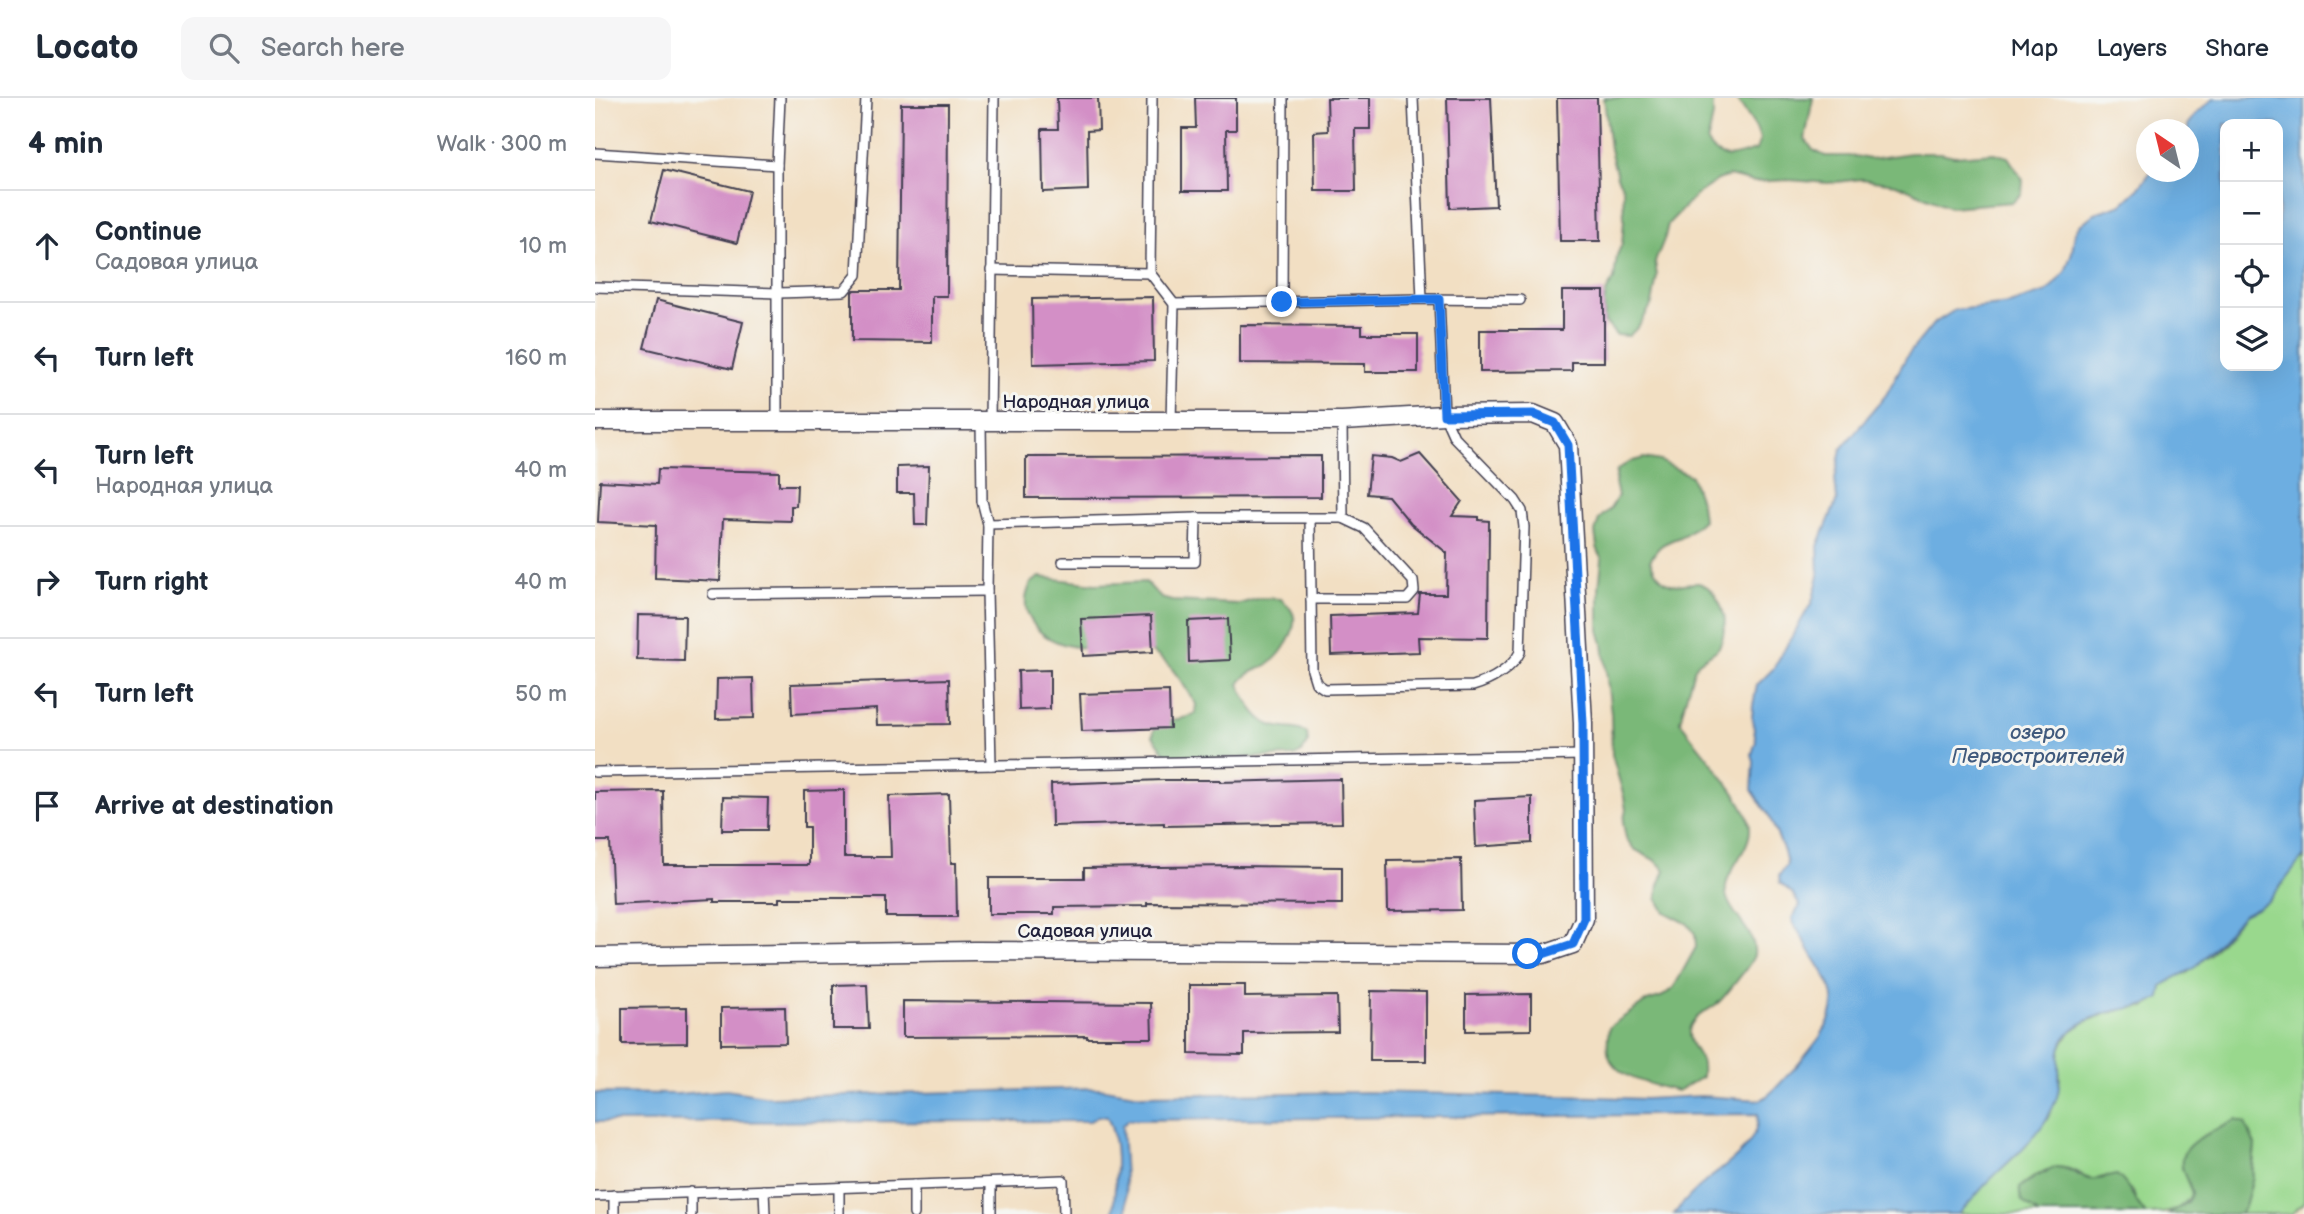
<!DOCTYPE html>
<html lang="en">
<head>
<meta charset="utf-8">
<style>
  :root { --surface:#fff; --page:#f6f6f7; --text:#1f2937; --muted:#747a83; --line:#e0e1e3 }
  body { margin:0; font-family:"Balsamiq Sans",sans-serif; background:var(--page); color:var(--text) }
  .controls { position:absolute; right:21px; top:21px; display:grid; overflow:hidden; border-radius:14px; box-shadow:0 7px 28px #0002 }
  .controls button { width:63px; height:63px; display:grid; place-items:center; padding:0; border:0; border-bottom:2px solid var(--line); background:var(--surface); color:var(--text); font:35px sans-serif }
  .compass { position:absolute; left:1541px; top:21px; width:63px; height:63px; border-radius:50%; background:var(--surface); box-shadow:0 7px 28px #0002; rotate:325deg }
  .stop { position:absolute; width:21px; height:21px; margin:-16px; border:5px solid #1a73e8; border-radius:50%; background:#fff }
  .stop.end { background:#1a73e8; border-color:#fff; box-shadow:0 2px 7px #0008 }
  .list { margin:0; padding:0; list-style:none }
  h2 { display:flex; justify-content:space-between; align-items:center; height:91px; margin:0; padding:0 28px; font-size:30px }
  h2 small { font-size:23px; font-weight:400; color:var(--muted) }
  .list li { display:grid; grid-template-columns:46px 1fr auto; gap:21px; align-items:center; box-sizing:border-box; height:112px; padding:0 28px; border-top:2px solid var(--line) }
  .list b { display:block; font-size:26px; white-space:nowrap }
  .list p { margin:0; font-size:23px; white-space:nowrap; color:var(--muted) }
  .list em { font-size:23px; font-style:normal; color:var(--muted) }
  .icon { flex:none; width:38px; height:38px; fill:none; stroke:currentColor; stroke-width:2; stroke-linecap:round; stroke-linejoin:round }
  .map { position:relative; flex:none; width:1709px; height:1116px; overflow:hidden }
  header { display:flex; align-items:center; gap:42px; box-sizing:border-box; height:98px; padding:0 35px; background:var(--surface); border-bottom:2px solid var(--line) }
  header strong { font-size:33px }
  nav { display:flex; gap:38px; margin-inline-start:auto; font-size:24px }
  .search { width:490px; height:63px; background:var(--page); display:flex; align-items:center; gap:18px; box-sizing:border-box; padding:0 24px; border-radius:14px; color:var(--muted); font-size:26px }
  main { display:flex }
  aside { flex:1; background:var(--surface) }
  .map>svg:first-child { display:block }
  .green { fill:#99d88d; stroke:#5e7d64; stroke-width:2 }
  .forest { fill:#7ab878; stroke:#4e6d5a; stroke-width:2 }
  .water { fill:#6daee1; stroke:#48688e; stroke-width:2; fill-rule:evenodd }
  .building { fill:#d38fc6 }
  .lines { fill:none; stroke-linecap:round; stroke-linejoin:round }
  .lane-casing { stroke:#413e4f; stroke-width:12 }
  .street-casing { stroke:#413e4f; stroke-width:21 }
  .lane { stroke:#fff; stroke-width:9 }
  .street { stroke:#fff; stroke-width:18 }
  .route { stroke:#1a73e8; stroke-width:9 }
  .labels { text-anchor:middle; stroke-width:6; stroke-linejoin:round; paint-order:stroke }
  .street-label { font-size:19px; fill:#22223b; stroke:#f6f6f2 }
  .water-label { font-size:21px; font-style:italic; fill:#405a7d; stroke:#f6f6f2 }
</style>
</head>
<body>
<header>
<strong>Locato</strong>
<div class="search"><svg class="icon" aria-label="search" viewBox="0 0 24 24"><circle cx="10" cy="10" r="6"/><path d="M15 15l6 6"/></svg>Search here</div>
<nav><a>Map</a><a>Layers</a><a>Share</a></nav>
</header>
<main>
<aside>
<h2>4 min<small>Walk · 300 m</small></h2>
<ul class="list">
<li><svg class="icon" aria-label="ahead" viewBox="0 0 24 24"><path d="M12 20V5M6 11l6-6 6 6"/></svg><div><b>Continue</b><p>Садовая улица</p></div><em>10 m</em></li>
<li><svg class="icon" aria-label="left" viewBox="0 0 24 24"><path d="M17 20v-9H6M10 6l-5 5 5 5"/></svg><div><b>Turn left</b></div><em>160 m</em></li>
<li><svg class="icon" aria-label="left" viewBox="0 0 24 24"><path d="M17 20v-9H6M10 6l-5 5 5 5"/></svg><div><b>Turn left</b><p>Народная улица</p></div><em>40 m</em></li>
<li><svg class="icon" aria-label="right" viewBox="0 0 24 24"><path d="M7 20v-9h11M14 6l5 5-5 5"/></svg><div><b>Turn right</b></div><em>40 m</em></li>
<li><svg class="icon" aria-label="left" viewBox="0 0 24 24"><path d="M17 20v-9H6M10 6l-5 5 5 5"/></svg><div><b>Turn left</b></div><em>50 m</em></li>
<li><svg class="icon" aria-label="arrive" viewBox="0 0 24 24"><path d="M6 21V4h12l-3 4 3 4H6"/></svg><div><b>Arrive at destination</b></div></li>
</ul>
</aside>
<div class="map">
<svg width="1709" height="1116" viewBox="0 0 1709 1116">
  <rect width="100%" height="100%" fill="#f6f6f2"/>
  <filter id="ink" filterUnits="userSpaceOnUse"><feTurbulence type="fractalNoise" baseFrequency=".0143" numOctaves="2"/><feDisplacementMap in="SourceGraphic" scale="14" xChannelSelector="R" yChannelSelector="G"/><feConvolveMatrix kernelMatrix="1 2 1 2 8 2 1 2 1" color-interpolation-filters="sRGB"/></filter>
  <filter id="wash" filterUnits="userSpaceOnUse"><feTurbulence type="fractalNoise" baseFrequency=".00686" numOctaves="4" result="noise"/><feDisplacementMap in="SourceGraphic" scale="28" xChannelSelector="R" yChannelSelector="G"/><feGaussianBlur stdDeviation="1.57" result="paint"/><feColorMatrix in="noise" values="0 0 0 0 0 0 0 0 0 0 0 0 0 0 0 0 0 1.4 0 .05"/><feComposite in="paint" operator="in"/></filter>
  <g filter="url(#wash)">
    <rect width="100%" height="100%" fill="#f2dfc3"/>
    <path class="green" d="M1709,758v347l-13,11h-51c13,-21 13,-45 15,-69l-19,-25 -33,17 -21,31 10,25c-10,19 -26,21 -46,21l-10,-13 -3,-10 -27,-15c-23,9 -22,-5 -41,-8 -15,-3 -33,10 -45,19l18,27h-80l29,-32 39,-36 23,-30 7,-18 4,-19 -2,-18 3,-14 9,-15 15,-10 21,-8 22,-6 17,-1 15,-9 2,-12 14,-10 11,-3 24,-20 32,-38 25,-13z"/>
    <g class="forest">
      <path d="M1009,0h109v18l-6,27c15,21 27,13 49,7l4,-11 -4,-11 -20,-30h77l-8,41 8,11 12,6h28l17,3 41,-6h30l13,3 40,-3 14,4 15,23 -1,13 -9,9 -63,5 -54,-23 -23,-3 -11,-2 -34,4 -39,-3 -36,2 -24,-6 -11,4 -22,15 -28,29 -3,13 -10,25 2,14 -5,28 -13,22 -10,10 -13,-1 -11,-13 -1,-19 3,-13 7,-11 3,-24 5,-11 2,-25 -1,-31 -6,-11 -7,-28z"/>
      <path d="M1049,360l16,3 31,15 10,28 2,16c-7,6 -14,13 -23,17 -17,7 -21,7 -30,24 4,8 7,16 16,21 10,6 22,0 32,1 14,2 23,20 26,32 2,7 -1,26 -5,32 -5,8 -17,10 -22,17 -4,5 -15,49 -17,57 15,25 69,79 70,107 1,25 -31,46 -23,70 6,20 30,34 27,57 -1,7 -29,41 -35,47 -10,9 -28,14 -30,29 -1,12 8,20 12,30 2,4 1,11 1,16l-24,14c-21,-5 -62,-12 -69,-35 -3,-8 -1,-20 0,-29l38,-26 16,-5 11,-9 22,-40 -1,-13 -7,-10 -23,-12 -8,-14 2,-13 6,-15 -9,-9 -22,-12 -8,-11 -3,-15 3,-13 -2,-13 -12,-42 -1,-41 -8,-70 -4,-14v-42l3,-28 -5,-13 -2,-15 4,-13 11,-10 8,-13 -3,-13 2,-13 12,-8z"/>
      <path d="M445,479l55,7 51,-2 15,16 11,3 67,3 21,-6 21,1c6,5 12,11 13,18 2,15 -12,37 -23,45 -12,9 -23,8 -32,22 6,14 18,38 35,42 13,4 20,0 33,7l1,10 -6,9 -8,4 -124,4 -17,-24 2,-10c14,-10 26,-3 40,-13l1,-9c-14,-21 -27,-47 -52,-55 -36,-1 -94,7 -113,-29 -8,-13 -6,-24 0,-37z"/>
      <path d="M1641,1022l9,3 10,22 -3,22 1,10 -8,29 -5,8h-71l19,-12 4,-9c-2,-9 -9,-17 -10,-27 -4,-26 36,-35 54,-46z"/>
      <path d="M1461,1069c18,1 18,9 33,12 9,2 19,-3 28,-4 14,11 17,27 29,39h-108c-11,-11 -20,-9 -18,-27l17,-11z"/>
    </g>
    <path class="water" d="M1619,0h90v758l-36,46 -25,13 -47,52c-11,7 -23,10 -34,19l-2,12c-13,9 -21,8 -35,11 -18,3 -46,11 -58,26 -15,18 -3,41 -10,62 -13,38 -43,58 -70,86 -10,10 -18,22 -29,31h-284c9,-11 21,-24 31,-32 22,-18 54,-36 53,-68l-630,6 -6,6 5,88h-14c2,-29 8,-71 -6,-97l-9,-1 -8,5 -495,1v-29l82,1 49,-4 45,7 328,-9 42,7 223,-3 236,5 45,2 57,-3 59,4c14,-8 20,-19 31,-29 11,-11 19,-22 28,-34 24,-36 12,-51 -9,-84 -6,-10 -10,-19 -17,-28l-2,-7 8,-12 -8,-13 -12,-10 -1,-7 8,-12 -3,-13 -15,-35 -17,-26 2,-28 -2,-8 4,-13 -4,-23 1,-13 4,-20 16,-16 39,-67 7,-26 -1,-30 19,-46 -2,-21 6,-30 45,-54 21,-39 26,-32 22,-14 54,-6 38,-12 18,-20 7,-20 3,-20 4,-6 16,-13 27,-9 16,-15 13,-17h38l-1,-47 10,-13zM1630,26h53v242h-53z"/>
    <g id="blocks">
      <g class="building">
        <path d="M462,0h41l1,32 -12,1 1,59 -45,2 -1,-63h16z"/>
        <path d="M600,0h41v32h-10l1,61h-45v-63h14z"/>
        <path d="M732,0h43v31h-15l1,62h-41l-1,-59 14,-1z"/>
        <path d="M852,0h44l5,108 -46,2z"/>
        <path d="M962,0h40l3,143h-40z"/>
        <path d="M306,6h47l-1,192h-15v46l-80,-1v-49l2,-2h45z"/>
        <path d="M69,72l85,21 -12,52 -86,-22z"/>
        <path d="M967,193h42v71h-32v9l-92,1v-42h82z"/>
        <path d="M558,199l1,64 -121,3 -1,-65z"/>
        <path d="M61,202l87,22 -11,47 -88,-21z"/>
        <path d="M645,227l122,1v8h56v38h-53v-8l-125,-1z"/>
        <path d="M825,356l42,47 -10,15 27,1v3l10,1 -1,117 -70,-1 1,15 -88,3 -1,-39 88,-3 2,-19h26l1,-41 -36,-29 -23,-28 -21,-2 4,-38 21,2 9,4z"/>
        <path d="M726,358v41l-295,1v-41z"/>
        <path d="M334,368l-2,59h-12l-1,-32h-17v-26z"/>
        <path d="M63,371l121,3v13h18l-1,21h-5v15l-68,-2 -3,62 -65,-3 1,-53 -58,-3 2,-41 57,3z"/>
        <path d="M43,517l47,1 -1,45 -47,-1z"/>
        <path d="M556,518l2,36 -70,4 -2,-37z"/>
        <path d="M633,521l2,41 -41,2 -1,-41z"/>
        <path d="M455,572v39l-31,1 -1,-39z"/>
        <path d="M158,580l1,40 -38,1 1,-40z"/>
        <path d="M354,581l1,45 -73,1 -1,-16 -84,5 -1,-30z"/>
        <path d="M574,593l1,37 -88,3 -2,-37z"/>
        <path d="M746,681l1,44 -178,3v-3l-112,3 -1,-42 113,-4h56v2z"/>
        <path d="M249,692v67h47l-2,-61 60,-2 2,69h5l1,54h-71v-19h-107v4h-65v-3l-101,5 -3,-63h-15v-49l68,-1 1,74h145v-38h-5v-36z"/>
        <path d="M128,699l45,1 -1,32h-45z"/>
        <path d="M937,699v46l-56,4 -2,-47z"/>
        <path d="M866,761l1,51 -74,1 -1,-51z"/>
        <path d="M640,768l107,1v37l-195,-1v3l-93,1v7h-65v-36h95v-10z"/>
        <path d="M272,886l2,45h-36v-44z"/>
        <path d="M594,887h56v12l92,-1 1,36 -94,1v22l-55,-1z"/>
        <path d="M776,893l55,1v69h-56z"/>
        <path d="M936,896v36l-65,1v-36z"/>
        <path d="M308,903l248,2 1,35h-65v-2l-184,1z"/>
        <path d="M92,909v36l-65,1v-36z"/>
        <path d="M190,909l1,36 -65,1v-36z"/>
      </g>
    </g>
  </g>
  <g filter="url(#ink)">
    <use href="#blocks" fill-opacity="0" stroke="#413e4f" stroke-width="2"/>
    <g class="lines">
      <g class="lane-casing">
        <g id="lane">
          <path d="M557,0l-2,175 24,31 -3,117"/>
          <path d="M818,0l9,201"/>
          <path d="M0,55l182,12"/>
          <path d="M396,172l159,3"/>
          <path d="M0,189l183,6 66,-2 13,-16 9,-177"/>
          <path d="M687,204l1,-204"/>
          <path d="M579,206l248,-5 98,1"/>
          <path d="M182,322v-255l3,-67"/>
          <path d="M386,324l1,79 6,23 -1,67 4,174"/>
          <path d="M395,324l4,-324"/>
          <path d="M715,421l2,151 4,13 9,6 148,-3c17,-5 39,-17 47,-34l4,-125 -2,-16 -7,-11 -61,-63 -10,-22 -5,-116"/>
          <path d="M393,426l208,-6h147"/>
          <path d="M468,464h132l1,-44"/>
          <path d="M118,496l274,-3"/>
          <path d="M716,501h96l7,-8 -1,-10 -49,-53 -21,-10 -1,-97"/>
          <path d="M0,674l988,-17"/>
          <path d="M396,1085v31"/>
          <path d="M319,1087v29"/>
          <path d="M244,1090v26"/>
          <path d="M169,1092l1,24"/>
          <path d="M96,1094v22"/>
          <path d="M19,1097v19"/>
          <path d="M0,1098l468,-16 1,34"/>
        </g>
      </g>
      <g class="street-casing">
        <path id="street" d="M0,323h747l102,-6 89,-1 22,9 13,22 15,278 1,196 -11,25 -30,10 -569,-3 -379,6"/>
      </g>
      <use href="#lane" class="lane"/>
      <use href="#street" class="street"/>
    </g>
  </g>
  <g class="lines" filter="url(#ink)">
    <path class="route" d="M687,204l157,-3 5,116 89,-1 22,9 13,22 15,278 1,196 -11,25 -30,10h-15"/>
  </g>
  <g class="labels">
    <g class="street-label">
      <text x="481" y="310">Народная улица</text>
      <text x="490" y="839">Садовая улица</text>
    </g>
    <g class="water-label">
      <text x="1443" y="641">озеро<tspan x="1443" dy="24">Первостроителей</tspan></text>
    </g>
  </g>
</svg>
<div class="controls">
<button>+</button>
<button>−</button>
<button><svg class="icon" aria-label="locate" viewBox="0 0 24 24"><circle cx="12" cy="12" r="6"/><path d="M12 2v4M12 18v4M2 12h4M18 12h4"/></svg></button>
<button><svg class="icon" aria-label="layers" viewBox="0 0 24 24"><path d="M12 4l9 5-9 5-9-5zM3 14l9 5 9-5"/></svg></button>
</div>
<svg class="compass" viewBox="-18 -18 36 36"><path d="M0-13l5 13h-10z" fill="#e53935"/><path d="M0 13l5-13h-10z" fill="#747a83"/></svg>
<div class="stop" style="left:933px;top:856px"></div>
<div class="stop end" style="left:687px;top:204px"></div>
</div>
</main>
</body>
</html>
